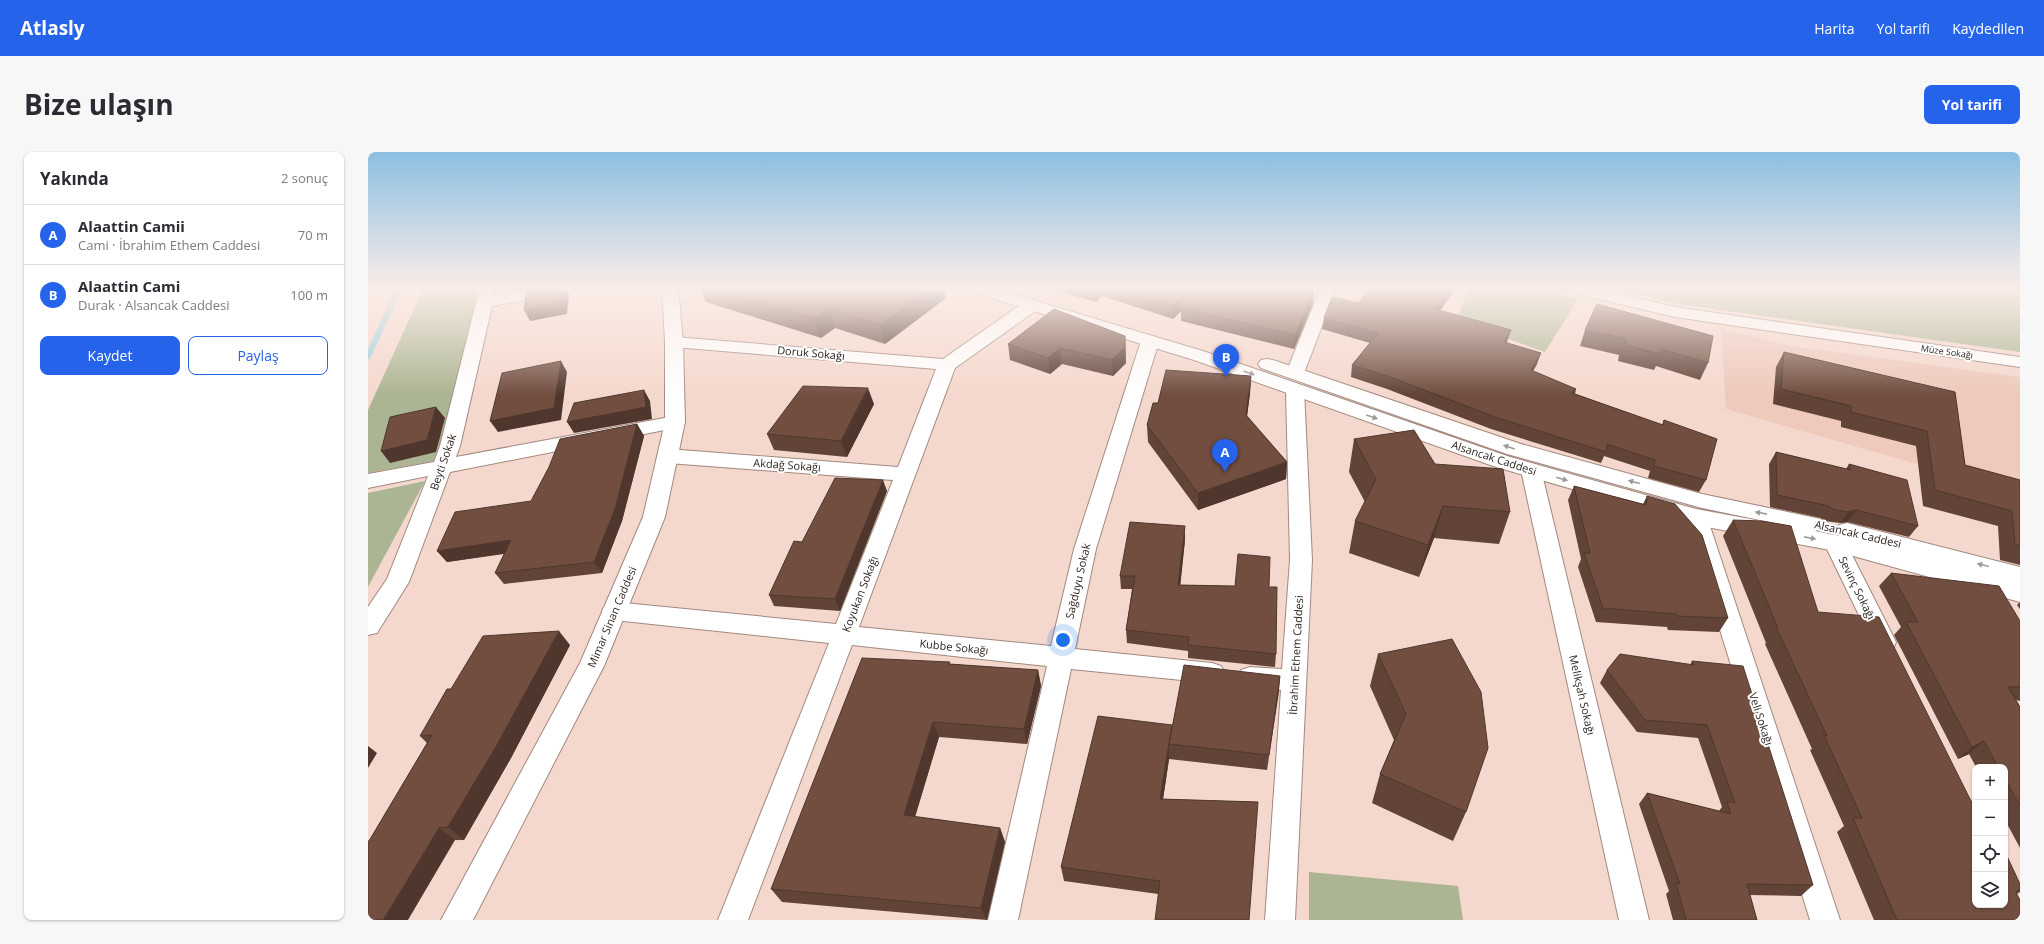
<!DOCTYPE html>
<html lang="tr">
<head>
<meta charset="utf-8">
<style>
  :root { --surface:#fff; --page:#f7f7f7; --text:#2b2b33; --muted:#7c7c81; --line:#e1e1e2; --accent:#2563eb }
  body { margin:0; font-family:"Open Sans",sans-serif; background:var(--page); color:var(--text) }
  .controls { position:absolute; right:12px; bottom:12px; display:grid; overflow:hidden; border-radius:8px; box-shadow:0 1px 3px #0004 }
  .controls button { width:36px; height:36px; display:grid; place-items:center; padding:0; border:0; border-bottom:1px solid var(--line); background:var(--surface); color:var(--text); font:20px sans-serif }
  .you { position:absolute; left:695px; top:488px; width:14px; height:14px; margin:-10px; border:3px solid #fff; border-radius:50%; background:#1a73e8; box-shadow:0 0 0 6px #1a73e833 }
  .badge { display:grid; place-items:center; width:26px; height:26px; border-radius:50%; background:var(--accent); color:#fff; font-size:13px; font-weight:700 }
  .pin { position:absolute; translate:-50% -33px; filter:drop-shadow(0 1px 2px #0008) }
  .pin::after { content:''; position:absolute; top:21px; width:14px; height:12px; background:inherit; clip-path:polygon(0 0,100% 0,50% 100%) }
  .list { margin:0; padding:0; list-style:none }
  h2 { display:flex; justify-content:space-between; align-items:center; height:52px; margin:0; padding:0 16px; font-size:17px }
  h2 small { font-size:13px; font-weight:400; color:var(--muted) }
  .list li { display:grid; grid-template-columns:26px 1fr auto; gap:12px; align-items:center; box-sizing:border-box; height:60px; padding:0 16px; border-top:1px solid var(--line) }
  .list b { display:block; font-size:15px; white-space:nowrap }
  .list p { margin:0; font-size:13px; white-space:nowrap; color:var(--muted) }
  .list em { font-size:13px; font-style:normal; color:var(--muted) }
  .actions { display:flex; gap:8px; padding:12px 16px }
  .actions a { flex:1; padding:9px 0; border:1px solid var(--accent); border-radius:8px; text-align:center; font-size:14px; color:var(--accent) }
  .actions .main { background:var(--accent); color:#fff }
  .icon { flex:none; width:22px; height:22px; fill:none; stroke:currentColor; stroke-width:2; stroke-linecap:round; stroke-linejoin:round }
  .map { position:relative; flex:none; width:1652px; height:768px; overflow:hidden; border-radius:8px }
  header { display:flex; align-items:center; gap:24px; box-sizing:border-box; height:56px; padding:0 20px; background:var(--accent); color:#fff }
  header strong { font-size:19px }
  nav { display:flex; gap:22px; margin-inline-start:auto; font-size:14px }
  .intro { display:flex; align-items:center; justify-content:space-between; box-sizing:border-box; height:96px; padding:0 24px }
  h1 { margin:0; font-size:28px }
  .button { padding:10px 18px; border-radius:8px; background:var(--accent); color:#fff; font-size:14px; font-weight:700 }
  main { display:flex; gap:24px; padding:0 24px }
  aside { flex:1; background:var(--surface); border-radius:8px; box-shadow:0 1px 3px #0004 }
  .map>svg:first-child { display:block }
  .built { fill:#eec9bc }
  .green { fill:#acb593 }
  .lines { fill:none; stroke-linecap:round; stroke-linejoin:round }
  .stream { stroke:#9fd0da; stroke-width:6 }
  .minor-casing { stroke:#a2887e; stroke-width:2 }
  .tertiary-casing { stroke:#a2887e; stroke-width:2 }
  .minor { fill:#fff; fill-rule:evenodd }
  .tertiary { fill:#fff; fill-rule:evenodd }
  .wall { fill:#614337 }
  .shaded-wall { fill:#4f372d }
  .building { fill:#714e40; stroke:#4f372d }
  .oneway { fill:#9f9a98 }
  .labels { text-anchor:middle; stroke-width:4; stroke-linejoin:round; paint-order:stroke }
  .far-street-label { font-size:9px; fill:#291f1b; stroke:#fff }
  .street-label { font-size:11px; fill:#291f1b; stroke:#fff }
</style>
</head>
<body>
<header>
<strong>Atlasly</strong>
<nav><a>Harita</a><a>Yol tarifi</a><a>Kaydedilen</a></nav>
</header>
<div class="intro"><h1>Bize ulaşın</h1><a class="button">Yol tarifi</a></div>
<main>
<aside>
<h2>Yakında<small>2 sonuç</small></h2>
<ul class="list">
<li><span class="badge">A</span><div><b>Alaattin Camii</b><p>Cami · İbrahim Ethem Caddesi</p></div><em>70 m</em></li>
<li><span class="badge">B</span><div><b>Alaattin Cami</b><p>Durak · Alsancak Caddesi</p></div><em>100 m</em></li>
</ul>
<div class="actions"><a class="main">Kaydet</a><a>Paylaş</a></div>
</aside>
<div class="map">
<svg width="1652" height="768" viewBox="0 0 1652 768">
  <rect width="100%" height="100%" fill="#f5d8cd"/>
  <path class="built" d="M1353,177l70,17 229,31v117l-294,-85z"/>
  <g class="green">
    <path d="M56,135h64l-48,173 -72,13v-63z"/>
    <path d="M1102,135h64l44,12 -33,53 -89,-32z"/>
    <path d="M1236,135h416v65l-341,-48z"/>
    <path d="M57,329l-57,106v-94z"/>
    <path d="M941,720l149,14 5,34h-154z"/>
  </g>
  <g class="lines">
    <path class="stream" d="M0,204l32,-69"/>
    <g class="minor-casing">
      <g id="minor">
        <path d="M112,135h16l-2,8 47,-8h37l-2,3 -6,2 -78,14 -32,140 -4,11 219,-41 7,2 3,4 -3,4 -7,2 -225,44 -41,110 -32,51 -9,2v-28l19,-28 41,-103 -60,12v-14l66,-12 6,-16z"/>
        <path d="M953,135h16l-33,86 -3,4 -6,1 -6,-1 -3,-4z"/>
        <path d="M1191,135h30l86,20 345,50v10l-345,-50 -114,-27z"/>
        <path d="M664,148l6,1 2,4 -2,4 -83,59 -96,259 192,19 23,-97 67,-208 3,-4 6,-1 6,1 3,4 -63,208 -21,100 137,14 9,3 4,7 -4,7 -9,3 -141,-14 -53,251h-30l59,-254 -195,-21 -104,275h-30l111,-277 -215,-23 -8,-2 -4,-7 4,-7 8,-2 222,22 57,-144 -225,-17 -7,-2 -3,-5 3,-5 7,-2 230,18 38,-98 -262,-22 -6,-1 -3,-4 3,-4 6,-1 269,22 83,-58z"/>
        <path d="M927,232l7,2 2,4 8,170 -17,360h-30l16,-230 -31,-3 -9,-3 -4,-7 4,-7 9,-3 32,2 8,-109 -4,-170 2,-4z"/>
        <path d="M1163,311l7,2 3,5 108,450h-30l-98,-450 3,-5z"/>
        <path d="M1328,357l8,3 3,5 133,403h-30l-125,-403 3,-5z"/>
        <path d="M1467,383l8,2 53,105 -3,7 -9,3 -9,-3 -3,-7 -48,-99 3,-6z"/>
      </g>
    </g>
    <g class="tertiary-casing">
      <g id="tertiary">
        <path d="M294,135h16l5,55 2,80 -20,95 -61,149 -131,254h-32l139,-257 63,-146 22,-95v-80z"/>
        <path d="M595,135h26l217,65 304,105 186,52 87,16 -81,-17 -195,-54 -246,-86 -3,-4 3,-4 6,-1 6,1 248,84 181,50 119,25 3,5 -3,5 -6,2 24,5 -3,-5 3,-6 8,-2 173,44v35l-185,-51 -139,-26 -200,-58 -302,-107 -229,-70z"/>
      </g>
    </g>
    <use href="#minor" class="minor"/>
    <use href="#tertiary" class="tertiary"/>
  </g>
  <g class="wall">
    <path d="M331,135h244l3,11 -61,46 -50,-16 -14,10 -115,-36z"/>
    <path d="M674,135h266l-1,1 6,16 -19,45 -113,-28v-10l-8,8 -71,-23 -6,6z"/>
    <path d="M1002,135h85l-1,4 -14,20 67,31v1l30,21 -4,7 43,18 -1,5 87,31 2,-5 42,60 -7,12 -51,-14 2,-7 -46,-15 -3,7 -110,-34 -104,-40 -36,-12 1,-12 18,-22 -48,-14 2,-11 35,-15z"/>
    <path d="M1229,152l111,59 -8,17 -44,-14 -2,4 -36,-9 1,-6 -39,-9 5,-16z"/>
    <path d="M757,184l1,27 -13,13 -51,-12 -12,10 -40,-14 -2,-16z"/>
    <path d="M1416,200l171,40 10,73 55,15v85l-20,-5 -2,-34 -75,-20 -7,-60 -75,-19v-6l-68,-17 3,-37z"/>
    <path d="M883,224l-1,17 -3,23 40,46 -1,17 -88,31 -50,-68 -1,-17 11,-22z"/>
    <path d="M506,252l-27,53 -73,-7 -7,-16z"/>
    <path d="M269,272l7,12 -22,85 -20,52 -98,11 -9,-11 9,-19 -57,8 -10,-11 94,-50z"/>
    <path d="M986,287l81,25 75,48 -11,32 -65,-6 -15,39 -70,-24 6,-32 10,-19 -16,-30z"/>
    <path d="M1408,300l70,17 3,-5 69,62 -9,11 -62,-15 -7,1 -16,-2 -3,-3 -51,-11 -1,-43z"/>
    <path d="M1206,334l69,18 4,-8 81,122 -9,14 -51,-2 -1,-3 -71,-5 -18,-55 3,-8 -13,-59z"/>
    <path d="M519,339l-47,120 -66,-5 -5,-11 33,-53z"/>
    <path d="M1365,368l85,92 157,293 45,-21v8l-3,2 3,26h-146l-37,-88 7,-6 -34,-76 2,-1 -47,-105 1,-1 -43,-107z"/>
    <path d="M817,388l-5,45 89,2 7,67 -1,13 -87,-9v-7l-61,-8 -1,-13 6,-41h-11l-1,-13z"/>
    <path d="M1523,421l129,48v80l-4,-1 4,7v141l-15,-28v-53h-29l-7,-13 -11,5 -64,-124 7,-8 -22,-41z"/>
    <path d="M1652,450v7l-3,-4z"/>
    <path d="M202,493l-59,113 -47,82 -95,1 58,-98 -7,-7 31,-47z"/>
    <path d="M1010,502l88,158 -13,29 -81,-38 8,-29 14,-34 -24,-54z"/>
    <path d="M1324,509l121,224 -12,11 -51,-1 7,25h-84l-7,-26 3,-3 -30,-87 8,-11 72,18 3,-4 -24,-69 -61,-6 -37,-49 7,-13 83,-5z"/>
    <path d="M582,512l88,6 3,16 -14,58 -88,-7 -24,80 85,11 5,14 -18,78 -205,-18 -11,-13z"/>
    <path d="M912,524l-13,94 -98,-11 -6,40 95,3 -100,92 -94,-13 -3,-14 111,-139z"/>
  </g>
  <g class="shaded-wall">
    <path d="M195,135h3l3,7 -2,20 -37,7 -6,-11z"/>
    <path d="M562,135h13l3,11 -61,46 -5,-19z"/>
    <path d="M728,135h6v9l-6,6 -1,-13z"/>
    <path d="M1083,135h4l-1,4 -21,29 2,-11z"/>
    <path d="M946,138l-1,14 -19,45 1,-14z"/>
    <path d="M816,142l-3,14v3l-8,8 -1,-13z"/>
    <path d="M461,157l6,19 -14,10 -7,-19z"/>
    <path d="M1143,178l-4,12 -6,11 3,-11z"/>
    <path d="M757,184l1,27 -13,13 -1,-16z"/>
    <path d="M692,196l2,16 -12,10 -2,-16z"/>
    <path d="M1173,201l-4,11 -10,17 4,-11z"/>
    <path d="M193,209l6,11 -6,48 -63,12 -8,-11z"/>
    <path d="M883,224l-1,17 -5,39 1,-17z"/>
    <path d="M500,236l6,16 -27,53 -6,-16z"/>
    <path d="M276,238l6,11 2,18 -78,14 -7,-11z"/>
    <path d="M68,255l9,11 -9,34 -46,11 -9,-12z"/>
    <path d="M269,272l7,12 -22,85 -20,52 -8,-11z"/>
    <path d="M919,310l-1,17 -88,31v-17z"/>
    <path d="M515,328l4,11 -47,120 -5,-12z"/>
    <path d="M1075,354l-9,32 -15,39 9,-32z"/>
    <path d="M1488,358l-9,12 -7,1 8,-11z"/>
    <path d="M817,374v14l-6,58 -1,-13z"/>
    <path d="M143,388l9,11 -73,11 -10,-11z"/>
    <path d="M191,479l11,14 -59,113 -47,82 -16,-13z"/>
    <path d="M670,518l3,16 -14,58 -3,-15z"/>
    <path d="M912,524l-1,16 -12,78 2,-15z"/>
    <path d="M565,570l6,15 -28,93 -7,-15z"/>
    <path d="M1616,589l-15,13 -11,5 14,-12z"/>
    <path d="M801,592v15l-8,54 -1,-14z"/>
    <path d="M0,594l9,7 -9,15z"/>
    <path d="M71,676l16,12 -47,80h-25z"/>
    <path d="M632,676l5,14 -18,78 -6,-12z"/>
  </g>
  <g class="building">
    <path d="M170,135h25l-2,15 -37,8 3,-21z"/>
    <path d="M342,135h220l-50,38 -51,-16 -15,10z"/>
    <path d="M721,135h7l-1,2z"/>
    <path d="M748,135h185l13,3 -19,45 -114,-27 3,-14 -12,12z"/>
    <path d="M1002,135h81l-16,22 76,21 -7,12 37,11 -10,17 45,19 -4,4 91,32 1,-5 53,19 -11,41 -52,-14 1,-6 -48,-16 -1,8 -111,-35 -105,-40 -38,-12 26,-32 -54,-15 8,-21 27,6z"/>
    <path d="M1229,152l116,32 -5,27 -47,-14v5l-37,-9 2,-6 -41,-9z"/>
    <path d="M686,157l71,27v11l-13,13 -52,-12 -12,10 -40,-14z"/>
    <path d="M1416,200l171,40 10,73 55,15v66l-5,-2 -3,-33 -77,-21 -8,-59 -76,-19v-6l-70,-17z"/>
    <path d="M193,209l-7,47 -64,13 12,-48z"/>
    <path d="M798,218l85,6 -5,39 41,47 -89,31 -51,-68 6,-22h5z"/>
    <path d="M435,234l65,2 -27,53 -74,-7z"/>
    <path d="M276,238l2,17 -79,15 7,-19z"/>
    <path d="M68,255l-9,33 -46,11 9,-34z"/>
    <path d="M269,272l-22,85 -21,53 -99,11 16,-33 -74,11 18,-39 76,-11 18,-34 11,-28z"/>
    <path d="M1046,278l21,34 68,5 7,43 -67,-6 -15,39 -73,-24 21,-42 -22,-40z"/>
    <path d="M1408,300l75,18 -2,-6 58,16 11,46 -62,-16 -8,2 -16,-3 -3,-3 -52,-11z"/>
    <path d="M467,326l48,2 -48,119 -66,-4 25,-54 8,1z"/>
    <path d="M1206,334l72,19 1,-9 28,8 27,31 26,83 -52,-2v-2l-73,-6 -19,-55h6z"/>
    <path d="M1365,368l29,1 29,5 27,86 61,5 96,192v96h30v-53l15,32v6h-2l-2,3 4,7v20h-123l-44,-102h9l-38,-83 3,1 -50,-107 1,-1z"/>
    <path d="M762,370l55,4 -7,59 57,1 3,-32 32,3 -1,30h8l-1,67 -88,-9 1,-8 -63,-7 9,-54h-15z"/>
    <path d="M1523,421l108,13 21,35v66h-12l12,20v99l-15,-27v-12h-7l-14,-26 -12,6 -66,-125h12z"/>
    <path d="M191,479l-62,114 -49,82 -9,1 -56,92h-15v-79h1l63,-106 -12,1 27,-47h4l32,-53z"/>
    <path d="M1084,487l29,53 7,56 -22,64 -86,-38 26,-60 -28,-60z"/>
    <path d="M1252,502l74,11 -2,-4 51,5 70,219 -66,-1 10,36h-71l-10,-37 4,1 -33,-91 84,21 -4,-12 8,1 -28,-78 -62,-5 -38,-50z"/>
    <path d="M494,506l88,4 -1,2 89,6 -14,59 -91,-7 -29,93 96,13 -19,80 -210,-19z"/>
    <path d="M816,513l96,11 -11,79 -100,-11z"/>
    <path d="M730,564l74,9 -12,74 98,3 -9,118h-94l5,-39 -99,-14z"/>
  </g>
  <defs><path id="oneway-solid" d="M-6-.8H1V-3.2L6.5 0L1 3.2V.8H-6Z"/></defs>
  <g class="oneway">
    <use href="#oneway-solid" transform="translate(881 221) rotate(19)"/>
    <use href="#oneway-solid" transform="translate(1004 265) rotate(19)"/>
    <use href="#oneway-solid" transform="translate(1141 295) rotate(-161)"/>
    <use href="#oneway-solid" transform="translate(1194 327) rotate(16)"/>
    <use href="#oneway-solid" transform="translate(1266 330) rotate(-165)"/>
    <use href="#oneway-solid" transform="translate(1393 361) rotate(-169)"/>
    <use href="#oneway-solid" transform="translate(1442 386) rotate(11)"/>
    <use href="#oneway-solid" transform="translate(1615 413) rotate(-166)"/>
  </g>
  <linearGradient id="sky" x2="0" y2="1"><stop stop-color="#8bbfe2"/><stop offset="0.56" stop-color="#faede8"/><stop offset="1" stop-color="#faede8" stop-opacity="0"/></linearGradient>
  <rect width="1652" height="243" fill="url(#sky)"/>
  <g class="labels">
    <g class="far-street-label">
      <text transform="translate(1579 200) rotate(8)" y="3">Müze Sokağı</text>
    </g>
    <g class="street-label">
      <text transform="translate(443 201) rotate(5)" y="4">Doruk Sokağı</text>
      <text transform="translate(1126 306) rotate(18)" y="4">Alsancak Caddesi</text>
      <text transform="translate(75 310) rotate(-71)" y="4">Beyti Sokak</text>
      <text transform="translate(419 313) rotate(4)" y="4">Akdağ Sokağı</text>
      <text transform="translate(1490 382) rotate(13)" y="4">Alsancak Caddesi</text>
      <text transform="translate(710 429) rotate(-77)" y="4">Sağduyu Sokak</text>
      <text transform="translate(1489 436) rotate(64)" y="4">Sevinç Sokağı</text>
      <text transform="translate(492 442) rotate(-69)" y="4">Koyukan Sokağı</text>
      <text transform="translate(244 465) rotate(-67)" y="4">Mimar Sinan Caddesi</text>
      <text transform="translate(586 495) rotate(6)" y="4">Kubbe Sokağı</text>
      <text transform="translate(928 503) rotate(-87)" y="4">İbrahim Ethem Caddesi</text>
      <text transform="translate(1214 543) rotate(77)" y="4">Melikşah Sokağı</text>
      <text transform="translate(1393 567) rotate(72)" y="4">Veli Sokağı</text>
    </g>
  </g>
</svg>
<div class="controls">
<button>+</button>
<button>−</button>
<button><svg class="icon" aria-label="locate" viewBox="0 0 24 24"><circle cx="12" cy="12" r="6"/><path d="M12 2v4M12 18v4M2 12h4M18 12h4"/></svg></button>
<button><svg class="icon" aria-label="layers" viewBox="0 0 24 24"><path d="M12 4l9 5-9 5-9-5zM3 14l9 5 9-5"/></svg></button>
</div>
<div class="you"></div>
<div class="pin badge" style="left:857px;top:320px">A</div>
<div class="pin badge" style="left:858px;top:225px">B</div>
</div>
</main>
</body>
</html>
